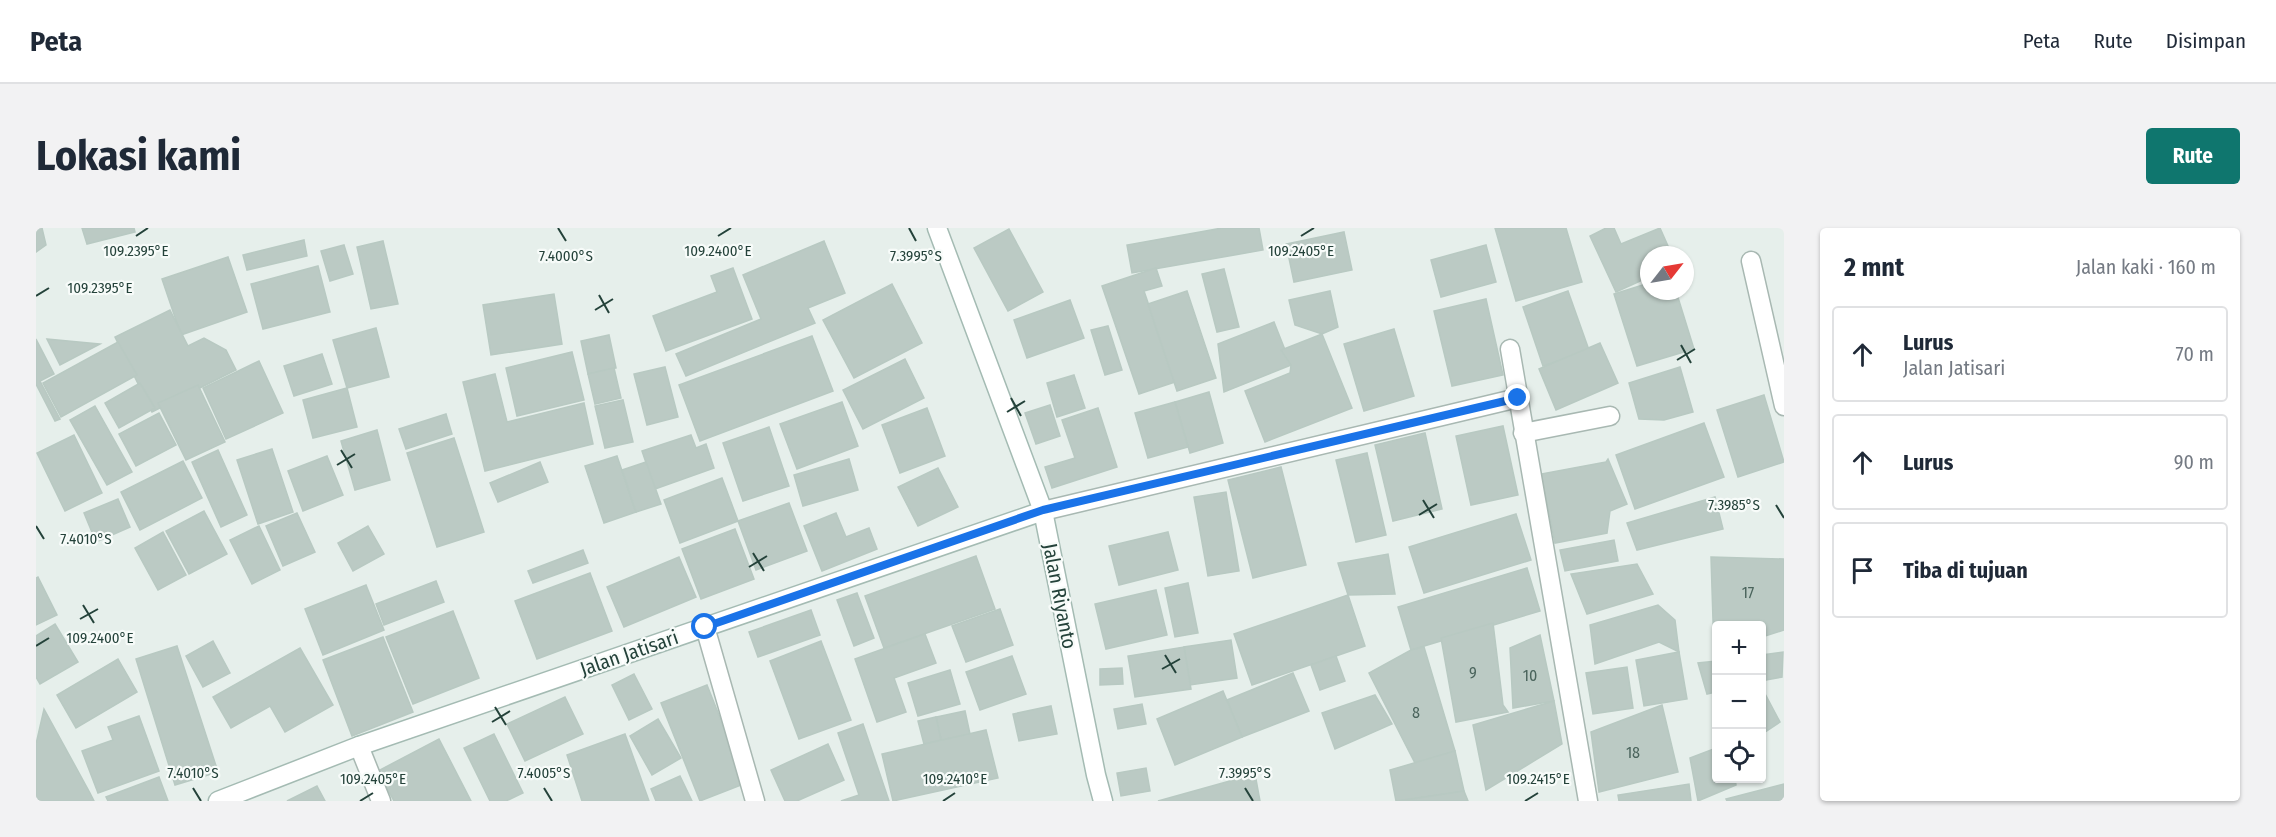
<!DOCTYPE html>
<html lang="id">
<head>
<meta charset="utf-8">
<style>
  :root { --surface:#fff; --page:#f2f2f3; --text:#1f2937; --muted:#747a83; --line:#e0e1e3; --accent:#0f766e }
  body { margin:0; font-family:"Fira Sans Condensed",sans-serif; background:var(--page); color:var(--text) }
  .controls { position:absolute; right:18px; bottom:18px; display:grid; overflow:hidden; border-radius:6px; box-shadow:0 2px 4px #0004 }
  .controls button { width:54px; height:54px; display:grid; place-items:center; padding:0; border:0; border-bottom:2px solid var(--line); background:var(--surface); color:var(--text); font:30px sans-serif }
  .compass { position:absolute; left:1604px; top:18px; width:54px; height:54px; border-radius:50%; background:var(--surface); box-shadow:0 2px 4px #0004; rotate:59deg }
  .stop { position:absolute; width:18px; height:18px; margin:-14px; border:4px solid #1a73e8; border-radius:50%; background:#fff }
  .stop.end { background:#1a73e8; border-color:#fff; box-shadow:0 2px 6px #0008 }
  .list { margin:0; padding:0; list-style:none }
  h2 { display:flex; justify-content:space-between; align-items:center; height:78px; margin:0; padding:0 24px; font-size:26px }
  h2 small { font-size:20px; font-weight:400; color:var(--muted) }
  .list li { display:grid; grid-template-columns:39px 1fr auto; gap:18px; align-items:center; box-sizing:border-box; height:96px; margin:0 12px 12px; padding:0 12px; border:2px solid var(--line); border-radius:6px }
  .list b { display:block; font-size:22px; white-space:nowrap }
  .list p { margin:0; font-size:20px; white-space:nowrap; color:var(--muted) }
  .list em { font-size:20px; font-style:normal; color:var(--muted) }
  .icon { flex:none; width:33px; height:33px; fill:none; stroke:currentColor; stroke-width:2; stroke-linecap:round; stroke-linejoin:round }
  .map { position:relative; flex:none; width:1748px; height:573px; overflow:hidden; border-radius:6px }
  header { display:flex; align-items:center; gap:36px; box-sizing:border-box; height:84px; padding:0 30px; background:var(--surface); border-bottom:2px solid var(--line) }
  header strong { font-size:28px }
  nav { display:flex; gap:33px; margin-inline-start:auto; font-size:21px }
  .intro { display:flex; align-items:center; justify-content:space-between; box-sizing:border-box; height:144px; padding:0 36px }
  h1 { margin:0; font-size:42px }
  .button { padding:15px 27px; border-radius:6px; background:var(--accent); color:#fff; font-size:21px; font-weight:700 }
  main { display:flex; gap:36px; padding:0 36px }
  aside { flex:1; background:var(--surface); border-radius:6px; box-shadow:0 2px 4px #0004 }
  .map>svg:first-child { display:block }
  .building { fill:#bbcac4; stroke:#b8c9c2; stroke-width:1.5 }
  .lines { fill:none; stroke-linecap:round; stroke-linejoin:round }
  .street-casing { stroke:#a8b8b2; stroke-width:21 }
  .secondary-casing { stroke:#a4bbb3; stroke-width:21 }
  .street { stroke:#fff; stroke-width:18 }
  .secondary { stroke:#fff; stroke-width:18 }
  .route { stroke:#1a73e8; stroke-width:8 }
  .ticks { fill:none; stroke:#24423a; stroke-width:2 }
  .labels { text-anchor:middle; stroke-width:4.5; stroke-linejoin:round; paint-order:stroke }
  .number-label { font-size:16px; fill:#4a645c }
  .street-label { font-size:20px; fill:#24423a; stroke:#f7fbf9 }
  .ticks-label { font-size:15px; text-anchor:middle; fill:#24423a; stroke:#f7fbf9; stroke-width:4.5; stroke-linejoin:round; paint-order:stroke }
</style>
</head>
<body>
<header>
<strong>Peta</strong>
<nav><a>Peta</a><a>Rute</a><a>Disimpan</a></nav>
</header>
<div class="intro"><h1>Lokasi kami</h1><a class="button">Rute</a></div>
<main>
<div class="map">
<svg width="1748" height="573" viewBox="0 0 1748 573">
  <rect width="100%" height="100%" fill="#e6efeb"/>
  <g class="building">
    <path d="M0,0h6l4,17 -10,7z"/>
    <path d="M46,0h52l1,4 -48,12z"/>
    <path d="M1186,0h37l4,22 -131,23 -5,-28z"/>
    <path d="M1459,0h71l16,54 -66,19z"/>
    <path d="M1570,0h8l7,16 39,-16 12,27h-23v22l-33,15 -26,-56z"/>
    <path d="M973,1l34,63 -35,19 -34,-63z"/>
    <path d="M1308,4l8,38 -58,12 -8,-38z"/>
    <path d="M268,12l3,16 -60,14 -4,-15z"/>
    <path d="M347,13l15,63 -27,5 -14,-62z"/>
    <path d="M788,13l21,52 -37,15 7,15 -129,53 -10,-22 85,-35 -18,-44z"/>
    <path d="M308,17l9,29 -23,7 -9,-30z"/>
    <path d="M1450,17l10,37 -55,15 -10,-37z"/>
    <path d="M192,29l19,55 -66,23 -19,-56z"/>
    <path d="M282,38l12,46 -67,17 -12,-45z"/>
    <path d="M697,40l19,51 -86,32 -13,-35 64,-24 -6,-16z"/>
    <path d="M1120,40l6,18 -18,5 31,91 -36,12 -37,-108z"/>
    <path d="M1188,41l15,58 -22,5 -15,-58z"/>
    <path d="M1613,55v8h27l18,58 -57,17 -23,-72z"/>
    <path d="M856,56l30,59 -68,35 -31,-58z"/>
    <path d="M1151,63l29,87 -39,13 -29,-87z"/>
    <path d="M1294,63l8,36 -16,7 -27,-9 -6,-25z"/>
    <path d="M1532,63l21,59 -46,16 -20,-59z"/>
    <path d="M518,66l8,50 -71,11 -8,-50z"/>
    <path d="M1450,71l17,76 -51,11 -18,-75z"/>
    <path d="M1034,72l14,38 -57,20 -13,-38z"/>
    <path d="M134,82l18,36 16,-8 22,12 10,20 -84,42 -37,-75z"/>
    <path d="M1238,94l17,43 -67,27 -6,-48z"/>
    <path d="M1072,98l14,44 -17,5 -14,-45z"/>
    <path d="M340,100l13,49 -42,11 -14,-48z"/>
    <path d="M1358,101l20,67 -50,15 -20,-67z"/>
    <path d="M1286,106l30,74 -87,34 -20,-51 45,-18 1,-8 -10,-15z"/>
    <path d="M573,107l7,33 -28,6 -7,-33z"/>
    <path d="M776,108l21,55 -133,50 -21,-56z"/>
    <path d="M0,111l18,35 -14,7 20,38 -5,2 -19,-37z"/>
    <path d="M11,111l53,5 -40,21z"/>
    <path d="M82,114l19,33 -76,42 -18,-34z"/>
    <path d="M1564,115l18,40 -62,27 -17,-41z"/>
    <path d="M536,124l12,48 -67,16 -11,-48z"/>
    <path d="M286,126l10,30 -38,12 -10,-30z"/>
    <path d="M869,131l19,39 -61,31 -20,-39z"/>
    <path d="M223,133l24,52 -57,26 -23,-51z"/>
    <path d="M629,139l13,50 -31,8 -13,-51z"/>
    <path d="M1644,139l13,45 -29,8 -25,-1 -10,-36z"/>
    <path d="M578,140l7,30 -26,6 -7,-30z"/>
    <path d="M459,146l12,48 77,-19 9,41 -108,27 -22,-89z"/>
    <path d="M1038,147l11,33 -28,9 -10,-34z"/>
    <path d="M104,155l15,25 -36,20 -14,-25z"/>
    <path d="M162,157l27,57 -39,18 -28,-57z"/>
    <path d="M311,160l10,39 -44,11 -10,-38z"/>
    <path d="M1173,164l14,51 -33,10 -15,-51z"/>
    <path d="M1728,167l20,67 -46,15 -21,-67z"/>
    <path d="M587,172l10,42 -28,6 -10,-42z"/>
    <path d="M806,174l16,44 -61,23 -17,-45z"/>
    <path d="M1139,174l13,45 -40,11 -13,-45z"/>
    <path d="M1014,177l10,31 -24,8 -11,-31z"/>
    <path d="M59,178l37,66 -25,13 -37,-65z"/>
    <path d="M891,180l18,48 -45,17 -18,-48z"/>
    <path d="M1062,180l19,59 -65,21 -7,-21 30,-9 -13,-38z"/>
    <path d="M123,185l17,32 -40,21 -17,-32z"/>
    <path d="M410,186l6,20 -46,15 -7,-20z"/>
    <path d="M1668,195l20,54 -89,32 -19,-54z"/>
    <path d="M1467,198l15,69 -47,10 -15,-69z"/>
    <path d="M733,199l20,59 -46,15 -20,-58z"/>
    <path d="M341,202l13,50 -35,10 -14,-49z"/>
    <path d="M1389,205l17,76 -49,12 -18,-76z"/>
    <path d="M38,207l28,58 -37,18 -28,-58z"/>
    <path d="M655,207l5,13 10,-4 8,24 -59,21 -13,-38z"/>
    <path d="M418,210l30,94 -47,15 -30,-94z"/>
    <path d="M236,221l21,63 -35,12 -21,-64z"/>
    <path d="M182,222l29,65 -26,12 -29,-65z"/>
    <path d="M1331,225l19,82 -30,7 -20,-82z"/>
    <path d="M291,228l16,39 -40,16 -15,-40z"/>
    <path d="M581,228l19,56 -32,11 -19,-57z"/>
    <path d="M813,231l9,31 -55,16 -9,-31z"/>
    <path d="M1572,231l19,45 -17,7 -3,22 -52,10 -14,-69 65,-12z"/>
    <path d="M147,233l19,37 -62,32 -19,-38z"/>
    <path d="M504,234l8,20 -50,20 -8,-19z"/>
    <path d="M610,234l15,42 -25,8 -14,-42z"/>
    <path d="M1245,239l25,98 -53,13 -25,-98z"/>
    <path d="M902,240l20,39 -40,19 -20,-39z"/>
    <path d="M686,250l16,43 -58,22 -16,-43z"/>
    <path d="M1190,264l13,79 -31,5 -14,-79z"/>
    <path d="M1679,269l8,32 -86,21 -10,-27z"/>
    <path d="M82,271l12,28 -34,15 -12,-29z"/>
    <path d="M753,275l18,48 -51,19 -18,-49z"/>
    <path d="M168,283l23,43 -38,20 -23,-43z"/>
    <path d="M261,285l18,39 -32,14 -17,-40z"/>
    <path d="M800,285l10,24 23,-9 8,21 -55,22 -18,-45z"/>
    <path d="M1480,286l15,46 -107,33 -15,-46z"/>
    <path d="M223,298l21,44 -28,14 -22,-44z"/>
    <path d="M332,298l16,28 -31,17 -15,-28z"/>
    <path d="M699,301l19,50 -53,20 -19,-50z"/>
    <path d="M127,304l23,43 -28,15 -23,-42z"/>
    <path d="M1132,304l10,38 -59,15 -10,-39z"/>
    <path d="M1578,312l4,21 -53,10 -5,-21z"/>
    <path d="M547,322l5,13 -55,20 -5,-12z"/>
    <path d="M1352,326l7,40 -47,1 -10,-32z"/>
    <path d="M940,328l19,53 -111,39 -19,-52z"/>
    <path d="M643,329l17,40 -72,30 -17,-40z"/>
    <path d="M1675,329l73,2v71l-22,7v-11h-46v25l-2,1z"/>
    <path d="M1601,336l16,30 -66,20 -16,-40z"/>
    <path d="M1491,340l13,43 -129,39 -13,-43z"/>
    <path d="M554,345l22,58 -75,28 -22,-58z"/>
    <path d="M2,349l19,38 -21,10v-47z"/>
    <path d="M400,353l8,21 -60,23 -8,-21z"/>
    <path d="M1152,355l10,50 -23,4 -10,-49z"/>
    <path d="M330,357l18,45 -61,25 -18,-46z"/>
    <path d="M1120,362l11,45 -61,14 -11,-45z"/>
    <path d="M821,365l17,45 -20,8 -17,-46z"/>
    <path d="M1312,367l17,51 -113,39 -18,-51z"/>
    <path d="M1622,377l17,15 4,32 -20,-10 -64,22 -5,-39z"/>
    <path d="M964,381l13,36 -47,17 -14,-36z"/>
    <path d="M775,382l9,25 -62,22 -9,-25z"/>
    <path d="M417,383l26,67 -66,26 -27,-67z"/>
    <path d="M1457,395l10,82 5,7 -52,10 -15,-84z"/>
    <path d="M19,396l23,38 -38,22 -4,-7v-41z"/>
    <path d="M889,406l11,29 -42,15 12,34 -29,10 -22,-63z"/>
    <path d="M1504,407l14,66 -41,7 -3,-60z"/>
    <path d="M347,409l30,75 -61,24 -29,-76z"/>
    <path d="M1195,412l6,38 -47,7 -6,-38z"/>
    <path d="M177,413l17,32 -27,14 -17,-31z"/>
    <path d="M785,413l30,79 -52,19 -29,-78z"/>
    <path d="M141,418l41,126 -43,13 -39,-126z"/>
    <path d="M1148,419l7,42 -56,8 -7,-41z"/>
    <path d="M1388,419l31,104 -40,12 -46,-90 42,-23z"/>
    <path d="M264,420l33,57 -48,27 -15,-26 -39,22 -18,-31z"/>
    <path d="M1643,424l8,47 -43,7 -8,-46z"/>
    <path d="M1747,424l-1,25 -16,3 -4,4v-29z"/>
    <path d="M976,428l14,38 -46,16 -14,-38z"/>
    <path d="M1300,428l9,25 -25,9 -9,-25z"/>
    <path d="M82,431l19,33 -61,36 -19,-33z"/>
    <path d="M1680,433v31l-9,2 -9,-31z"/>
    <path d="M1591,439l6,41 -40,6 -7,-41z"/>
    <path d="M1086,440l1,16 -23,1v-16z"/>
    <path d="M914,442l10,34 -42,12 -10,-33z"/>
    <path d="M1257,445l16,38 -67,26 -15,-37z"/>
    <path d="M598,446l18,35 -23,11 -17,-35z"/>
    <path d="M671,457l39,98 -46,18 -39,-98z"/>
    <path d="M1726,460l18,34 -18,12z"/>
    <path d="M1187,463l19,46 -67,28 -18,-46z"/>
    <path d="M1339,467l17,29 -57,25 -13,-36z"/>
    <path d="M529,469l18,37 -58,27 -18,-37z"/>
    <path d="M1518,473l8,43 -76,46 -13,-65z"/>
    <path d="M1106,476l4,20 -28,5 -4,-20z"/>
    <path d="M1626,477l16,67 -79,20 -8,-60z"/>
    <path d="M1015,478l6,28 -38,7 -6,-27z"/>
    <path d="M8,481l46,84 4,8h-58v-57z"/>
    <path d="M929,483l5,23 -29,6 -5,-23z"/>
    <path d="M103,488l20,55 -61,22 -16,-42 31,-11 -5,-13z"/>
    <path d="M900,489l5,23 -17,4 -6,-23z"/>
    <path d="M622,491l23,39 -29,17 -22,-39z"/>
    <path d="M827,496l26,77h-48l18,-6 -21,-62z"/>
    <path d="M950,502l12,48 -105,23 -11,-47z"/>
    <path d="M458,506l29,59 -17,8h-16l-26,-53z"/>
    <path d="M589,506l24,67h-67l-15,-46z"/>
    <path d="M403,511l32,62h-77l-16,-30z"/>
    <path d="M792,516l16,36 -47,21h-12l-14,-31z"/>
    <path d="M1680,520v30h19l1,7 -38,16 -8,-43z"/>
    <path d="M1419,523l9,40 -68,10 -6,-31z"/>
    <path d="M1110,540l4,23 -29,5 -4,-23z"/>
    <path d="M1219,546l5,27h-102z"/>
    <path d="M644,548l12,25h-36l-5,-12z"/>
    <path d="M123,549l9,24h-60l-2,-4z"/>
    <path d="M1653,556l2,17h-72l-1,-6z"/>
    <path d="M1748,556v17h-57l-1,-2z"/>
    <path d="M281,558l8,15h-38z"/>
    <path d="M1428,563l4,10h-68z"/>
  </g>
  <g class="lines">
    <g class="street-casing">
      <g id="street">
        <path d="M1715,33l33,145"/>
        <path d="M1474,121l78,452"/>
        <path d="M1487,205l87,-17"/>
        <path d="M1007,283l475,-113"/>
        <path d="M669,399l50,174"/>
        <path d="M323,518l22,55"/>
      </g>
    </g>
    <g class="secondary-casing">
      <g id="secondary">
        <path d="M901,0l106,283 53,264 7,26"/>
        <path d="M182,573l141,-55 684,-235"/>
      </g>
    </g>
    <use href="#street" class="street"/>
    <use href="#secondary" class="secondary"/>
  </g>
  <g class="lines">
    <path class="route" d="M669,399l338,-117 475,-112"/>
  </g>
  <path class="ticks" d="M522,0l8,13M873,0l7,13M100,8l12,-8M682,8l13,-8M1265,8l13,-8M563,67l10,18M0,68l13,-8M559,82l18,-11M1645,117l10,18M1641,132l18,-11M975,170l10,18M971,184l18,-11M305,222l11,18M301,237l18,-11M1387,272l11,18M1740,277l8,13M1383,287l18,-11M0,298l8,13M717,325l11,18M713,339l18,-11M47,377l11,18M44,391l18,-10M0,418l13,-8M1129,427l11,18M1126,441l18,-10M459,479l11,18M456,494l18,-11M157,560l8,13M508,560l8,13M1209,560l8,13M324,573l13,-8M907,573l12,-8M1489,573l13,-8"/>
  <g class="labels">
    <g class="number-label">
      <text x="1712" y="370">17</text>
      <text x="1437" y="450">9</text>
      <text x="1494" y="453">10</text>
      <text x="1380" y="490">8</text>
      <text x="1597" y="530">18</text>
    </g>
    <g class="street-label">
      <text transform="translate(1024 368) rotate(79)" y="7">Jalan Riyanto</text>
      <text transform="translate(593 425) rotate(-19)" y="7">Jalan Jatisari</text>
    </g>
  </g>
  <g class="ticks-label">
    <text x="100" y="28">109.2395°E</text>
    <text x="682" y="28">109.2400°E</text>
    <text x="1265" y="28">109.2405°E</text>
    <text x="530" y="33">7.4000°S</text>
    <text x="880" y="33">7.3995°S</text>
    <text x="64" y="65">109.2395°E</text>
    <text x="1698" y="282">7.3985°S</text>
    <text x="50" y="316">7.4010°S</text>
    <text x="64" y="415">109.2400°E</text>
    <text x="157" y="550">7.4010°S</text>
    <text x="508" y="550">7.4005°S</text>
    <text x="1209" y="550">7.3995°S</text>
    <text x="337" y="556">109.2405°E</text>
    <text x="919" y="556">109.2410°E</text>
    <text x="1502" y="556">109.2415°E</text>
  </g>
</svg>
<div class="controls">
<button>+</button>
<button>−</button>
<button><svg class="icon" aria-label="locate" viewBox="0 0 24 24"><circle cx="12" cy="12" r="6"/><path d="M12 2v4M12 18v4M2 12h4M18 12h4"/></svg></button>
</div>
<svg class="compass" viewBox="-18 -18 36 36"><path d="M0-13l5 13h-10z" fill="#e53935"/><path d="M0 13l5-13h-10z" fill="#747a83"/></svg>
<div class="stop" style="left:669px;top:399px"></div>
<div class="stop end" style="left:1482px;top:170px"></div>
</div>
<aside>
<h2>2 mnt<small>Jalan kaki · 160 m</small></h2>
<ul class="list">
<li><svg class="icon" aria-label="ahead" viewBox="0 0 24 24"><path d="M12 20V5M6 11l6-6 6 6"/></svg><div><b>Lurus</b><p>Jalan Jatisari</p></div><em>70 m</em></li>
<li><svg class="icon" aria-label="ahead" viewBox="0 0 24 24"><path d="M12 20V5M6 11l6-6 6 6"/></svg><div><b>Lurus</b></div><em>90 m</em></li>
<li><svg class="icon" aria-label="arrive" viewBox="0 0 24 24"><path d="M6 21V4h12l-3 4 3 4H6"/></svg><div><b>Tiba di tujuan</b></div></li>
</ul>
</aside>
</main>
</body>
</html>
